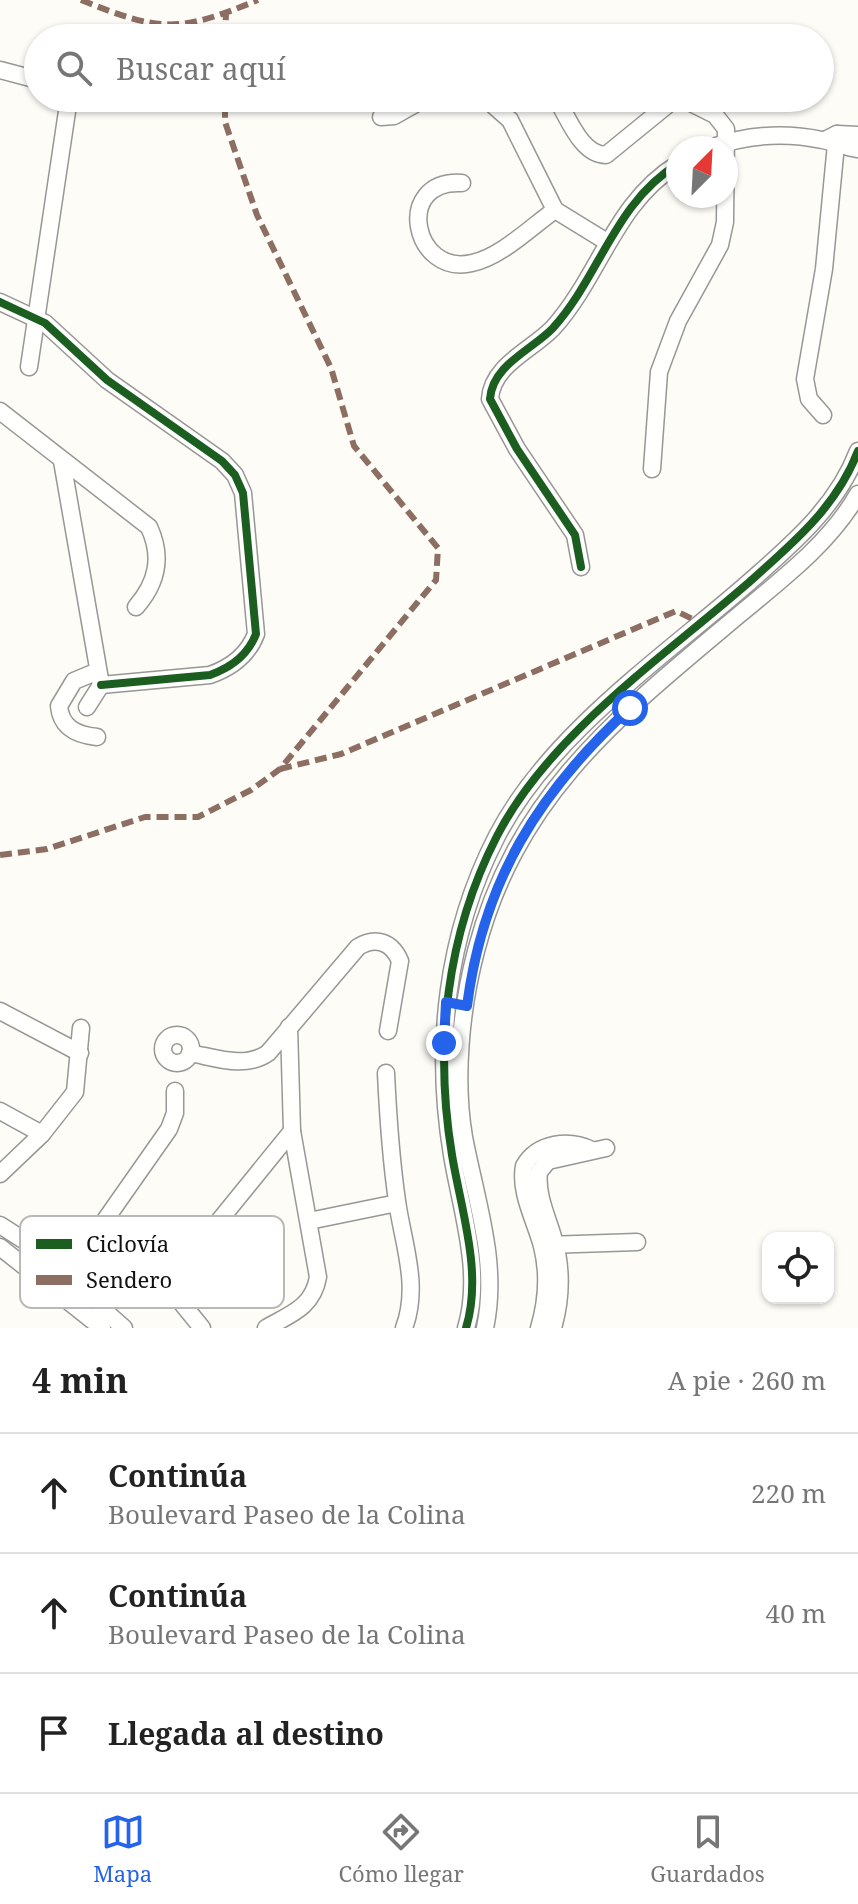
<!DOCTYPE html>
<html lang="es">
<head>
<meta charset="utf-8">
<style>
  :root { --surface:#fff; --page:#f2f2f2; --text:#222; --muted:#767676; --line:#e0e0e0; --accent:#2563eb }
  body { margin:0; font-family:"Noto Serif",serif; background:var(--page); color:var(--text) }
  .controls { position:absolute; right:24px; bottom:24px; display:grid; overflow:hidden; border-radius:16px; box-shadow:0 2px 6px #0004 }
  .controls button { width:72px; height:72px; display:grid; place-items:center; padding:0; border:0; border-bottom:2px solid var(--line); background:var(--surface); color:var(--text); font:40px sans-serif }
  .compass { position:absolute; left:666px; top:136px; width:72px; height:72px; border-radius:50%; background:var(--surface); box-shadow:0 2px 6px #0004; rotate:24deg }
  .stop { position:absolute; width:24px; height:24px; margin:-18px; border:6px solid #2563eb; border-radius:50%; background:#fff }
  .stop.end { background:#2563eb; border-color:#fff; box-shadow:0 2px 8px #0008 }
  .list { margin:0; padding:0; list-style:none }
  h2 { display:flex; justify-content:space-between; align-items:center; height:104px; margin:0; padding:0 32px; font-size:34px }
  h2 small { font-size:26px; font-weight:400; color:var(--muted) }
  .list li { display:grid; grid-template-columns:52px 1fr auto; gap:24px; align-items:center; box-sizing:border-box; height:120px; padding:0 32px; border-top:2px solid var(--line) }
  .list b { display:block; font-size:30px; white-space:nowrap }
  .list p { margin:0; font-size:26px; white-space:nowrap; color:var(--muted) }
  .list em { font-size:26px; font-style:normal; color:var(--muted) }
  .icon { flex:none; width:44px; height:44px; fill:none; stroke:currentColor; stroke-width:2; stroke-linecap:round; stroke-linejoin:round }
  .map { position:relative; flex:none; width:858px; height:1328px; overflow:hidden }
  .search { position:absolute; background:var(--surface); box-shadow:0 2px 6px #0004; left:24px; right:24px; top:24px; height:88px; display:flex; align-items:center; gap:20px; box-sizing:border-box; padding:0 28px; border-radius:44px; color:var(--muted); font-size:30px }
  .sheet { height:464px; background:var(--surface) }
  nav { display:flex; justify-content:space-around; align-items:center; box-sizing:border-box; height:112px; border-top:2px solid var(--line); background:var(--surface); font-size:22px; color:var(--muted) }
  nav a { display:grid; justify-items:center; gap:4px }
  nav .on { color:var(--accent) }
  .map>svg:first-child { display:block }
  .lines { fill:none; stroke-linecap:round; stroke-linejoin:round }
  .minor-casing { stroke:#979795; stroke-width:19 }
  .minor { stroke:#fffffe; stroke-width:16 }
  .quiet { stroke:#8d6e63; stroke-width:6; stroke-dasharray:12 6; stroke-linecap:butt }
  .cycleway-casing { stroke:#fff; stroke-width:13 }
  .cycleway { stroke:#1b5e20; stroke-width:8 }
  .route { stroke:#2563eb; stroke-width:10 }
  .key { fill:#fff; stroke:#b8b8b8; stroke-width:2 }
  .key-label { font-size:22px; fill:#111 }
</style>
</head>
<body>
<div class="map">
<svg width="858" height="1328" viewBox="0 0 858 1328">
  <rect width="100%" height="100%" fill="#fdfcf7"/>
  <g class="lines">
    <g class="minor-casing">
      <g id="minor">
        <path d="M0,70l38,10"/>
        <path d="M485,98l25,22 45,90 52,32"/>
        <path d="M556,98c12,19 25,57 50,57l70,-57"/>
        <path d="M381,117l13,-1 32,-18"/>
        <path d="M827,139l10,-5 21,1"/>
        <path d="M710,148c36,-13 74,-16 112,-8 12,2 23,7 36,9"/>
        <path d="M462,183c-69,-4 -49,94 10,80 29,-6 59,-36 83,-53"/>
        <path d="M0,302l45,21 62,57 115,81 13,14 8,18 13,141c-8,21 -26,34 -46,41l-109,10"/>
        <path d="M29,367l40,-269"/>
        <path d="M0,411l149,116c14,30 8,56 -13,80"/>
        <path d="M823,415l-14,-16 -4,-20 19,-110 13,-135"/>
        <path d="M62,461l39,224"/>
        <path d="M652,469l7,-97 19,-51 42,-76 5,-23 1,-93 -11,-14 -34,-17"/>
        <path d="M581,567l-6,-32 -58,-86 -27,-50c2,-34 42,-49 63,-71 47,-52 62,-126 125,-164"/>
        <path d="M87,707l14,-22"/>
        <path d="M97,737c-20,-2 -36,-9 -38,-31l15,-25 24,-10"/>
        <path d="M0,1011l80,42"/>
        <circle cx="177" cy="1049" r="14"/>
        <path d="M190,1053c27,5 55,16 78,0l90,-106c18,-11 34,-5 42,14l-12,70"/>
        <path d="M386,1073c2,43 5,86 11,128 6,43 23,84 7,127"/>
        <path d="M0,1111l42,23"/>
        <path d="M0,1174l42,-40 33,-42 6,-64"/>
        <path d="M309,1221l88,-18"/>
        <path d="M0,1225l28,18 96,85"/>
        <path d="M98,1229l69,56 35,43"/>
        <path d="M547,1245l90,-3"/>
        <path d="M0,1247l102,81"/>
        <path d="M82,1253l87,-124 6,-16v-22"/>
        <path d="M167,1285l125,-154"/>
        <path d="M266,1328c25,-14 47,-21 52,-51l-26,-146 -3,-104"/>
        <path d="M466,1328c17,-55 -5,-118 -14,-173 -18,-108 -6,-220 45,-319 52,-101 165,-178 250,-252 44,-39 90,-77 111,-133"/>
        <path d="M485,1328c14,-65 -9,-127 -21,-191 -10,-58 -3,-129 12,-186 41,-158 145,-237 264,-337 42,-35 90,-71 118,-120"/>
        <path d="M539,1328c8,-27 10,-54 3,-82 -7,-26 -23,-54 -18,-80 14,-24 45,-27 68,-16"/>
        <path d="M553,1328c8,-28 9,-59 1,-88 -6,-22 -18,-45 -15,-68l9,-11 58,-13"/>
      </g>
    </g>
    <use href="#minor" class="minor"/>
    <g class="quiet">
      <path d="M81,0c80,32 97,33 177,0"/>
      <path d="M225,38l1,-25"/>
      <path d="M280,769l61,-15 335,-143 25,12"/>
      <path d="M0,855l47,-6 98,-32h53l53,-27 29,-21 156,-189 2,-32 -84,-102 -23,-78 -74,-153 -32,-93v-24"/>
    </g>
    <g class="cycleway-casing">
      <g id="cycleway">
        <path d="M0,302l45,21 62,57 115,81 13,14 8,18 13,141c-8,21 -26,34 -46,41l-109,10"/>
        <path d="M581,567l-6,-32 -58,-86 -27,-50c2,-34 42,-49 63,-71 47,-52 62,-126 125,-164"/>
        <path d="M466,1328c17,-55 -5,-118 -14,-173 -18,-108 -6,-220 45,-319 52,-101 165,-178 250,-252 44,-39 90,-77 111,-133"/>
      </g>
    </g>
    <use href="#cycleway" class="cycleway"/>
  </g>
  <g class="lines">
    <path class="route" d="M444,1043l2,-41 21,4c16,-125 71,-213 163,-298"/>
  </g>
  <rect x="20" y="1216" width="264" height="92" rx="12" class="key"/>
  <rect x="36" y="1239" width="36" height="10" fill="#1b5e20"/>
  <rect x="36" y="1275" width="36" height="10" fill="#8d6e63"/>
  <g class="key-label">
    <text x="86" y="1252">Ciclovía</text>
    <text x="86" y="1288">Sendero</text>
  </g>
</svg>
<div class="controls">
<button><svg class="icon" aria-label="locate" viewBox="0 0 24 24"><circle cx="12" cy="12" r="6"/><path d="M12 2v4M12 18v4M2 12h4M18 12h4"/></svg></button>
</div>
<svg class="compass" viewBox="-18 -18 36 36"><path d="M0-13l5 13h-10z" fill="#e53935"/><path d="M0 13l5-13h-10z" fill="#767676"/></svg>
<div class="stop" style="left:630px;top:708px"></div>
<div class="stop end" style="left:444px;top:1043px"></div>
<div class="search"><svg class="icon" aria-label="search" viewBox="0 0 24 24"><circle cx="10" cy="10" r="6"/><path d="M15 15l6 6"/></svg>Buscar aquí</div>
</div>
<section class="sheet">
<h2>4 min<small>A pie · 260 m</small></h2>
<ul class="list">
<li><svg class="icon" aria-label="ahead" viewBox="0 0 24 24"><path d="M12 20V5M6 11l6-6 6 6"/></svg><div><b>Continúa</b><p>Boulevard Paseo de la Colina</p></div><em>220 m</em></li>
<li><svg class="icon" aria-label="ahead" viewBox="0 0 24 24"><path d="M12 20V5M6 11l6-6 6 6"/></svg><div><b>Continúa</b><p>Boulevard Paseo de la Colina</p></div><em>40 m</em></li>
<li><svg class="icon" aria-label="arrive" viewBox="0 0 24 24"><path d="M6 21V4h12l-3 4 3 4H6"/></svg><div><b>Llegada al destino</b></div></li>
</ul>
</section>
<nav>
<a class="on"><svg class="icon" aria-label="map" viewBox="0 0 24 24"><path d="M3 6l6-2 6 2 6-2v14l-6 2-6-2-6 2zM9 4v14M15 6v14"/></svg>Mapa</a>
<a><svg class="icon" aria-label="directions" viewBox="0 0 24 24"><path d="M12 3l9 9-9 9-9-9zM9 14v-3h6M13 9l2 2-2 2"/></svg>Cómo llegar</a>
<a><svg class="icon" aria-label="saved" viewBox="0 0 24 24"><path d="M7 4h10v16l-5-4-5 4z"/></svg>Guardados</a>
</nav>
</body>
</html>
